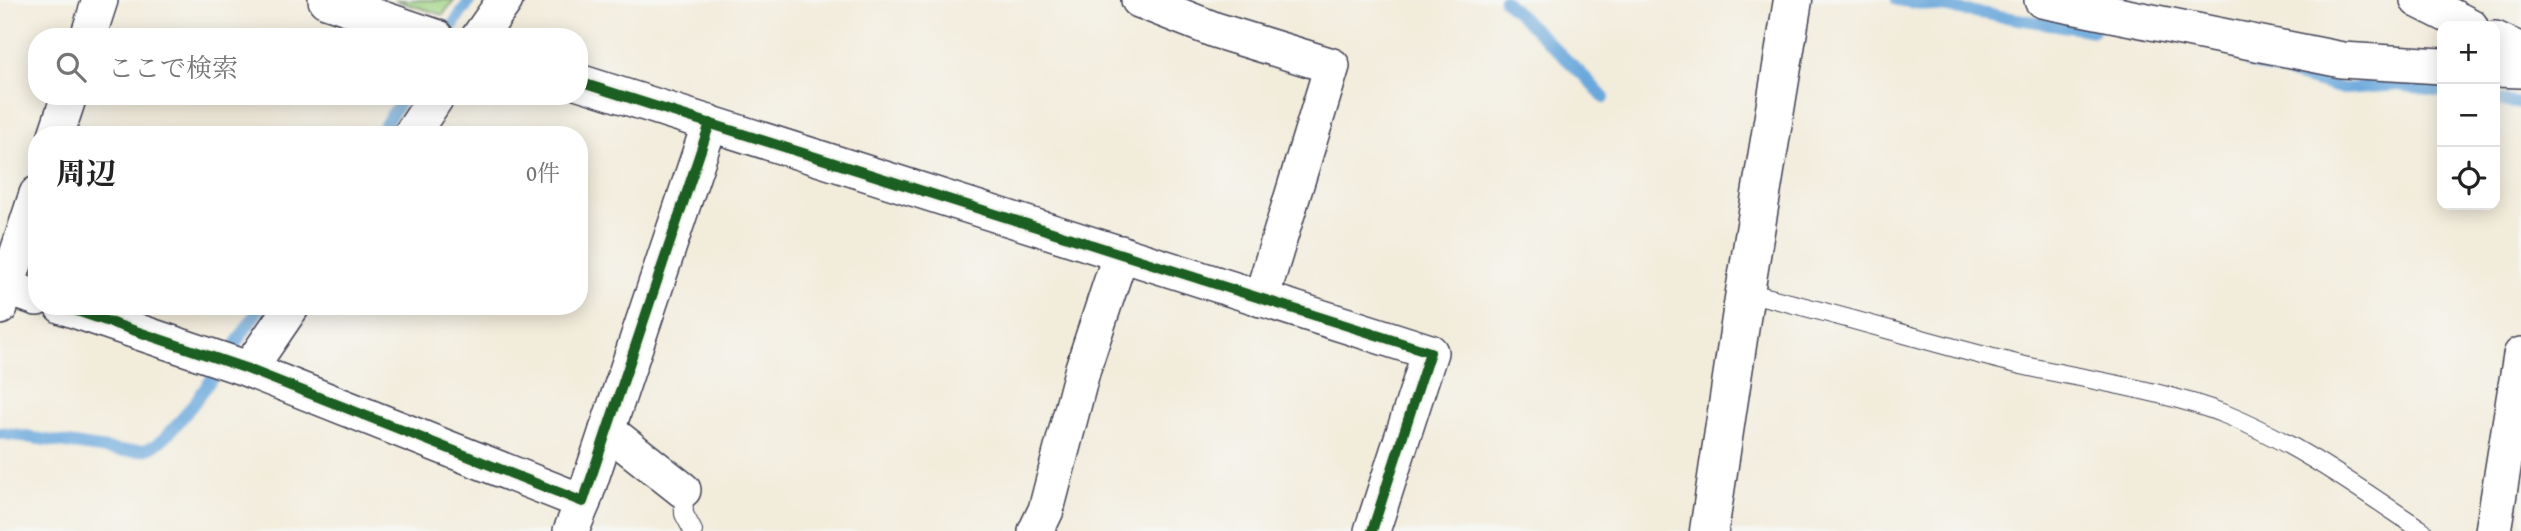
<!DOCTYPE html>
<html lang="ja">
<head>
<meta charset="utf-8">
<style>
  :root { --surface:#fff; --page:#f2f2f2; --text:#222; --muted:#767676; --line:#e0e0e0 }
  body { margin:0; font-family:"Gentium Book Plus","Noto Serif JP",serif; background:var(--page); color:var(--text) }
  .controls { position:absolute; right:21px; top:21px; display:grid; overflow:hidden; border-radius:14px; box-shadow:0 4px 18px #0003 }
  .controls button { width:63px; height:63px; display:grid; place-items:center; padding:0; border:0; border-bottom:2px solid var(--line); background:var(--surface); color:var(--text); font:35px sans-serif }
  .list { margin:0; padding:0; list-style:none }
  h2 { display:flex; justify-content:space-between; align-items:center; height:91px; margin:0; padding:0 28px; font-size:30px }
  h2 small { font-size:23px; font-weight:400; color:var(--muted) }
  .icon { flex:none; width:38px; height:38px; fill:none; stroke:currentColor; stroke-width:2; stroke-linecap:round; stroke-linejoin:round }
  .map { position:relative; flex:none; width:2521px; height:531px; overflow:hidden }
  .search { position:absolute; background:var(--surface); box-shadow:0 4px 18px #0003; left:28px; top:28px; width:560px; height:77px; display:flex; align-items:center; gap:18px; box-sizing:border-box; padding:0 24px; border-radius:28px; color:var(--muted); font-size:26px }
  .panel { position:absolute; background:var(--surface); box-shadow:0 4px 18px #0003; left:28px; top:126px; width:560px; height:189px; border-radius:28px }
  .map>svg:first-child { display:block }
  .green { fill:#a0d383; stroke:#617a5f; stroke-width:2 }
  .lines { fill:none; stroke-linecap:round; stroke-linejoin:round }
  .stream { stroke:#6aa8dc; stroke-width:12 }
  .service-casing { stroke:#414053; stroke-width:20 }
  .minor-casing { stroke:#414053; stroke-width:38 }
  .tertiary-casing { stroke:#414053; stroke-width:41 }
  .service { stroke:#fff; stroke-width:18 }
  .minor { stroke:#fff; stroke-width:35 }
  .tertiary { stroke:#fff; stroke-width:38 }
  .cycleway-casing { stroke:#f6f6f2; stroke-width:15 }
  .cycleway { stroke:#1b5e20; stroke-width:10 }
</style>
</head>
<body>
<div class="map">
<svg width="2521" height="531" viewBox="0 0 2521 531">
  <rect width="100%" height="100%" fill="#f6f6f2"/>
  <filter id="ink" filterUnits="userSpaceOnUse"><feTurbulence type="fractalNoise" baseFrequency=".0143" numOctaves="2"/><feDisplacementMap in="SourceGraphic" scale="14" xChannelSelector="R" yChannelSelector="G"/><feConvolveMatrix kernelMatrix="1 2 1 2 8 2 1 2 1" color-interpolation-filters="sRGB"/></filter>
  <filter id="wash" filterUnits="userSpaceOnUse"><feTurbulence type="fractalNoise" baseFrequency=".00686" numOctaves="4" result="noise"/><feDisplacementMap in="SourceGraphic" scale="28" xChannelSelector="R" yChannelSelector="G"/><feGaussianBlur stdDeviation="1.57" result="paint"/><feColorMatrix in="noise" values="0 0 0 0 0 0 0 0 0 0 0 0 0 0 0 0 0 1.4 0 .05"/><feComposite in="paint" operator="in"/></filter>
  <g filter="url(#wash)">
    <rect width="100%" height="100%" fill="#f2ecdb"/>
    <path class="green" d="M395,0h59l-11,15z"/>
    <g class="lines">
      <g class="stream">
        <path d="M1504,0l82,78 18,20"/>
        <path d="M1897,0l197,31"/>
        <path d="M445,37l25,-37"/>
        <path d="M2249,62l94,27 56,-4 43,7"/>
        <path d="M2495,100l26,4"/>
        <path d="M378,135l26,-39"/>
        <path d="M0,433l120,18c10,0 23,1 32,-4 26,-12 89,-112 109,-141"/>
      </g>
    </g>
  </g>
  <g filter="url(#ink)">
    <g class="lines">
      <g class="service-casing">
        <g id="service">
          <path d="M1745,292c93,21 183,51 276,73 67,15 142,25 206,50 71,29 133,74 196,116"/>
          <path d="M683,490l1,24 9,17"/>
        </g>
      </g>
      <g class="minor-casing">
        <g id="minor">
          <path d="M326,0l110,37"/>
          <path d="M1139,0l76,30 117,36 -71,233"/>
          <path d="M2042,0l300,60 100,6"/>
          <path d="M2418,0l52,26"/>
          <path d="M88,37l12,-37"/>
          <path d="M479,37l26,-37"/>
          <path d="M2495,39l26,12"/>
          <path d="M2495,69l26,1"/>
          <path d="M579,82l851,270 -58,179"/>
          <path d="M56,135l13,-39"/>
          <path d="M411,135l26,-39"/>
          <path d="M6,287l31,11"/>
          <path d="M62,306l183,62 338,134 127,-379"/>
          <path d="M0,307l37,-113"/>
          <path d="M249,369l43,-63"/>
          <path d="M607,430l76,60"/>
          <path d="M571,531l12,-29"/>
          <path d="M1036,531l10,-21 37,-142 38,-115"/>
          <path d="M2493,531l28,-176"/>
        </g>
      </g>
      <g class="tertiary-casing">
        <path id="tertiary" d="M1709,531l36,-239 48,-292"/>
      </g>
      <use href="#service" class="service"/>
      <use href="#minor" class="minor"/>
      <use href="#tertiary" class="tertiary"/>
      <g class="cycleway-casing">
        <g id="cycleway">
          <path d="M579,82l851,270 -58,179"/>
          <path d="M62,306l183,62 338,134 127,-379"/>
        </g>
      </g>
      <use href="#cycleway" class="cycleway"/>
    </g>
  </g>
</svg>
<div class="controls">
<button>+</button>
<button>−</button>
<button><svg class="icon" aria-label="locate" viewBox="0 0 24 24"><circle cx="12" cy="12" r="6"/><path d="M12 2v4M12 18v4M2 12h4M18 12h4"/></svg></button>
</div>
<div class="search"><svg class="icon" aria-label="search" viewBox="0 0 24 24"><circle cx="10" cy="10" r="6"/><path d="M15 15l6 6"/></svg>ここで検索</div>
<section class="panel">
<h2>周辺<small>0件</small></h2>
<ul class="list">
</ul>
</section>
</div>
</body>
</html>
